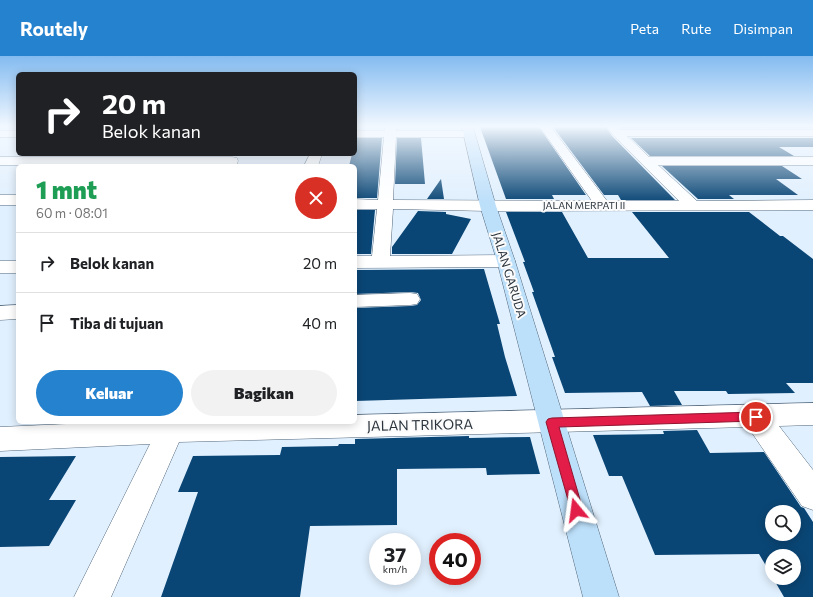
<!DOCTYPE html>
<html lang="id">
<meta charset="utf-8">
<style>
body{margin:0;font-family:Commissioner,sans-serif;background:#f2f2f2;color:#202124;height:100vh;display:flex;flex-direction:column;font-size:15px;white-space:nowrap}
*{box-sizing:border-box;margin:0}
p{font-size:13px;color:#757577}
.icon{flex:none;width:22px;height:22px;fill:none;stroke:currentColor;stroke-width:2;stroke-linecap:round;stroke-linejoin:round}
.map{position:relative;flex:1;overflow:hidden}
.panel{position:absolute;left:16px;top:108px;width:341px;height:260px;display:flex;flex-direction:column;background:#fff;border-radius:6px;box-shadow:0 2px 10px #0003}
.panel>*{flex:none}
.hud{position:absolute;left:16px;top:16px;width:341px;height:84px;border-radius:6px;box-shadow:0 2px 10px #0003;background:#202124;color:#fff;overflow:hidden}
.buttons{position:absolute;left:765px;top:449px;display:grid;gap:8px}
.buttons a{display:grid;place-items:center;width:36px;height:36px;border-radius:50%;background:#fff;box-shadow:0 2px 10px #0003;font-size:20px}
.speed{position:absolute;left:369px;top:477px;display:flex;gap:8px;font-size:20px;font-weight:700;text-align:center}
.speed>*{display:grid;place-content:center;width:52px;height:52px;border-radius:50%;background:#fff;box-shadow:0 2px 10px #0003;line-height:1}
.speed small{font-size:10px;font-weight:400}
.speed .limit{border:6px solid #d22;background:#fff;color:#111}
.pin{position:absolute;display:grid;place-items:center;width:34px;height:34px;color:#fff;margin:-17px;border:2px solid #fff;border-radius:50%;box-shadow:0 1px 4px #0007}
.me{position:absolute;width:44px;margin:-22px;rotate:344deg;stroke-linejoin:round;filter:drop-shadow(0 0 3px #0008)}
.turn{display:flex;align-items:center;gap:14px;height:84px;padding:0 20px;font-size:18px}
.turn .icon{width:52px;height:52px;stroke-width:2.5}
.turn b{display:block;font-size:28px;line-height:34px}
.round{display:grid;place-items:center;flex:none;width:42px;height:42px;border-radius:21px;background:#f2f2f2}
.overview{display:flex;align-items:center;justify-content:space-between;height:68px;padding:0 20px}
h1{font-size:24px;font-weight:800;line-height:30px;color:#1e9e55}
.primary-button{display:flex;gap:8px;margin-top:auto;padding:8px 20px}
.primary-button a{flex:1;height:46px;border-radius:24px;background:#2582cf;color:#fff;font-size:16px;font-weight:800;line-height:46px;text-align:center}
.primary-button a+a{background:#f2f2f2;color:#202124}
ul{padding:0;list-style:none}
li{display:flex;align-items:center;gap:12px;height:60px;padding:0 20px;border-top:1px solid #e0e0e0}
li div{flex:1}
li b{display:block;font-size:15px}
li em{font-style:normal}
header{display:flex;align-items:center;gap:24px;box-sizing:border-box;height:56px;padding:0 20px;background:#2582cf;color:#fff}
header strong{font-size:19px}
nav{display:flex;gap:22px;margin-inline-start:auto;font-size:14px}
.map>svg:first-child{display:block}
.building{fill:#0a4675;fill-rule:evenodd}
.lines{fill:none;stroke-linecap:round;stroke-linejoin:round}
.street-casing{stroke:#52677b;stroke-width:1}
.secondary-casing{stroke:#52677b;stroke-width:1}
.street{fill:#fff;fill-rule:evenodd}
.secondary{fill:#bcdffa;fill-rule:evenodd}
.route{fill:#e11d48;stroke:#92132f}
.labels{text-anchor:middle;stroke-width:4;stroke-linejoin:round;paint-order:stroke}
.far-street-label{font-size:10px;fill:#2c353e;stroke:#fbfbfb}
.street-label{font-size:12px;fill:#2c353e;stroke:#fbfbfb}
.near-street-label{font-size:14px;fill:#2c353e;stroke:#fbfbfb}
</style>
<header>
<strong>Routely</strong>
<nav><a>Peta</a><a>Rute</a><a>Disimpan</a></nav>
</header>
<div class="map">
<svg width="813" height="541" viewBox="0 0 813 541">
<rect width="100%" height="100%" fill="#e1f0fe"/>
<path class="building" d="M480 71H539L586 139H552L554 143H506Z
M553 71H606L612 80 675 144H621L618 139H604Z
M620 71H813V72H621Z
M355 82H382L377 142H355V110H349L352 98H355Z
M397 82H421L425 128H395Z
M631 82H813V91H779L794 100H650Z
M662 110H782L802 123H776L798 139H729L734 143H698Z
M441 123 444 143H427Z
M355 154H375L371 198H355Z
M418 155 446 156V158L471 163 452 198H392V191Z
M506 156H562L588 202H669L632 156H749L780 180H783L813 203V327H786L795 337 728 338 726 335H674L682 349 650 350 642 336 565 337 552 301H555L532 236H534L523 206H525Z
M484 213 500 268H497L505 301 517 340 355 345V252L410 250 417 249 421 244 418 237 410 236 355 238V214Z
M697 374 710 397 764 396 801 451 804 452 813 466V541H784L773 522H794V500H772V520L759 498 655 499 622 420H609L593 379 664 378 663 375ZM772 456H794V478H772Z
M469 380V382L530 381 540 418 487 419 486 412 397 413V469L310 470 300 541H161L198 436H178L193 400 280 399 282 391 338 390 339 388H355V383Z
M76 400 49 444H76L49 490 0 491V401Z"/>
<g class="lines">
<g class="street-casing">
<path id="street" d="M385 71H396V75H469L473 76 475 78 473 80 469 81H396L393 144 592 145 540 71H551L607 145H679L613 79 607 71H618L620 74H813V80H627L649 101H813V109H658L697 145 813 144V154L488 155 393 153 390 200 506 199 513 201 515 205 513 209 506 211 355 212V200H372L377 153H355V143L378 144 384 81H355V75H385Z
M0 75H18V81H0Z
M310 98H322L318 110H304Z
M0 101H232L237 102 238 105 237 108 232 109H0Z
M0 139H18V149H0Z
M0 205H18V217H0Z
M410 237 417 238 420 243 417 248 410 249 355 251V239Z
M18 249V263L0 264V250Z
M813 347V369L779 370 813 414V454L802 450 748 371 179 386 111 541H74L150 388 0 395V371L110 366H355V359Z"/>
</g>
<g class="secondary-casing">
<path id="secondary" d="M462 71H473L496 150 515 205 619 541H583L497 205 480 150Z"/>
</g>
<use href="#street" class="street"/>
<use href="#secondary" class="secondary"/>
</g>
<linearGradient id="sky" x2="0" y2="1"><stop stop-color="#83bbf0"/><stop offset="0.48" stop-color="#f2f8ff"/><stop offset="1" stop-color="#f2f8ff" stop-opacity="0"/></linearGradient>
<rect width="813" height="147" fill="url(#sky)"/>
<path class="route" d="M756 356 760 358 761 361 760 364 756 365 559 371 583 454 581 458 576 460 572 458 546 366 548 363 552 362Z"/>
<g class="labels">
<g class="far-street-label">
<text x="584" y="153">JALAN MERPATI II</text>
</g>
<g class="street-label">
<text transform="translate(509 219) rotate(73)" y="4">JALAN GARUDA</text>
</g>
<g class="near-street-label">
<text transform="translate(420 369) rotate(-1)" y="5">JALAN TRIKORA</text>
</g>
</g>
</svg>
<div class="buttons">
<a><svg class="icon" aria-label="search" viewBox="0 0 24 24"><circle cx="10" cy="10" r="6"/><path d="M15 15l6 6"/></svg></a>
<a><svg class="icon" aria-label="layers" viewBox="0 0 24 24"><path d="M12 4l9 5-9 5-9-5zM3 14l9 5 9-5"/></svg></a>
</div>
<div class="speed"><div>37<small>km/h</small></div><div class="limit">40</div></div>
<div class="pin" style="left:756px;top:361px;background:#d93025"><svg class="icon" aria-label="arrive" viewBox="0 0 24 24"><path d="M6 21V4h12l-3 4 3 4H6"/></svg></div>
<svg class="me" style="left:576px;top:454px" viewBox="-20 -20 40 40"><path d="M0-17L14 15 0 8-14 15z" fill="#e11d48" stroke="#fff" stroke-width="4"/></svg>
<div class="hud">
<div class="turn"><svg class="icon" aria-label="right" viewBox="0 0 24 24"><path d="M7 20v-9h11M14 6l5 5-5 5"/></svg><div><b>20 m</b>Belok kanan</div></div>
</div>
<section class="panel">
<div class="overview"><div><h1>1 mnt</h1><p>60 m · 08:01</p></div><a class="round" style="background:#d93025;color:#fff"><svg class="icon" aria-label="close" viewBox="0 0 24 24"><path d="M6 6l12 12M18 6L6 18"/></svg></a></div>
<ul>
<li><svg class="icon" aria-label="right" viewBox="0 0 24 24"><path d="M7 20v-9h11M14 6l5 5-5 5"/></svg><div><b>Belok kanan</b></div><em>20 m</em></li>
<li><svg class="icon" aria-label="arrive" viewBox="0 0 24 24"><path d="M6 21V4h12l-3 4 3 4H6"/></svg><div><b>Tiba di tujuan</b></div><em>40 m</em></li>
</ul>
<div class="primary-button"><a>Keluar</a><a>Bagikan</a></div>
</section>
</div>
